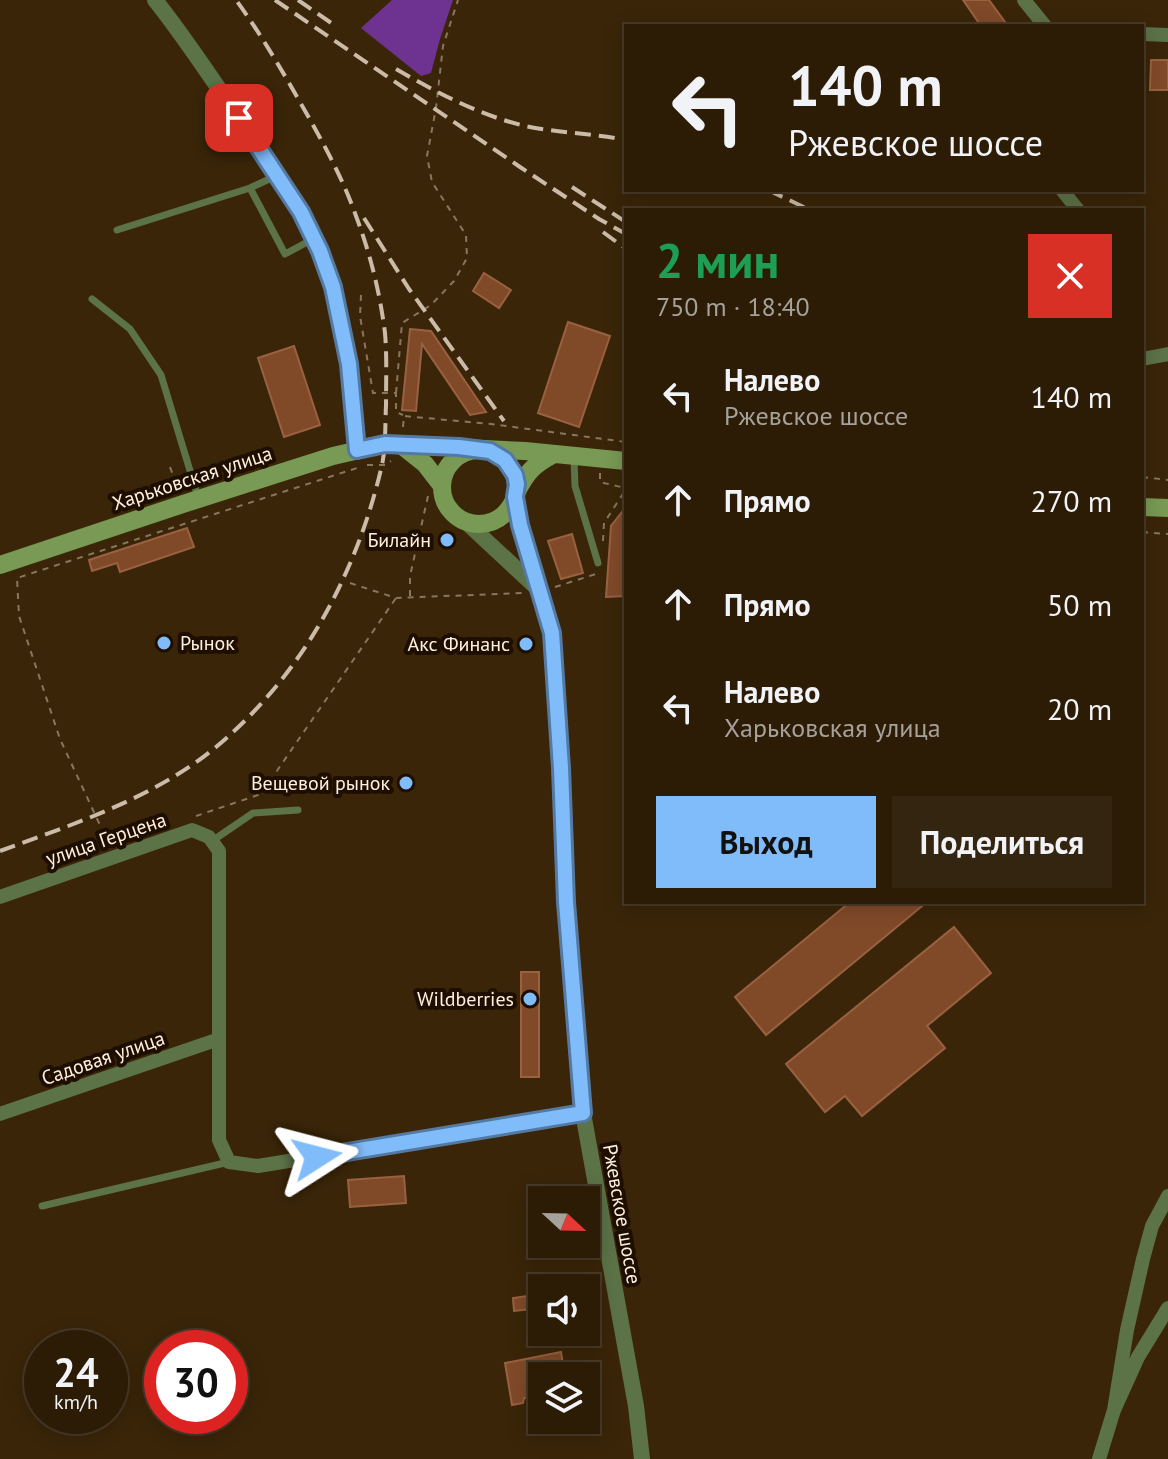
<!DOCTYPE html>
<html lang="ru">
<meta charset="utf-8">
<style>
body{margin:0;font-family:"PT Sans",sans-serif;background:#342510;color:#f1f3f6;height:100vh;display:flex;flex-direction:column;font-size:30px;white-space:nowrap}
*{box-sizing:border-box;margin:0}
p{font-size:26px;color:#a6a19b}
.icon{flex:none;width:44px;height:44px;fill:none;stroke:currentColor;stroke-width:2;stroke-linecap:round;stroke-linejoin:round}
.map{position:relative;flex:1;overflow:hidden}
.details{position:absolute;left:624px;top:208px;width:520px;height:696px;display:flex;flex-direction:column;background:#2c1c06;border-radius:0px;box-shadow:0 4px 20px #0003,0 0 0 2px #483a28}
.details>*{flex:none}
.top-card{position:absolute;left:624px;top:24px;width:520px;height:168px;border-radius:0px;box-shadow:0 4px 20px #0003,0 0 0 2px #483a28;background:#2c1c06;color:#f1f3f6;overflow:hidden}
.needle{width:52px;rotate:112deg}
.tools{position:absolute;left:528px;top:1186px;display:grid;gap:16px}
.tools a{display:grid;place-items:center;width:72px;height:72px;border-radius:0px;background:#2c1c06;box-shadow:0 4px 20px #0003,0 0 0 2px #483a28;font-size:40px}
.speed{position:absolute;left:24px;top:1330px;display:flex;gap:16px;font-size:40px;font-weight:700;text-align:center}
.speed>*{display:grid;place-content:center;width:104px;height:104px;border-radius:50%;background:#2c1c06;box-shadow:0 4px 20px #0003,0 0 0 2px #483a28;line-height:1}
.speed small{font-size:20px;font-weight:400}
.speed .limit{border:12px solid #d22;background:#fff;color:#111}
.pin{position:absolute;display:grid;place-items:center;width:68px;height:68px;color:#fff;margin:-34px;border-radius:16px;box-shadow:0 4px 12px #0006}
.me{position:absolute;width:88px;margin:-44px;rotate:81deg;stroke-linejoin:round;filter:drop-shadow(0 0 6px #0008)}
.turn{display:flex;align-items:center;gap:28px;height:168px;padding:0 32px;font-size:36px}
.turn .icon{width:104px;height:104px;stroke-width:2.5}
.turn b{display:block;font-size:56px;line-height:68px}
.round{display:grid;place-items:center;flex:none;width:84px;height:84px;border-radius:0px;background:#342510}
.summary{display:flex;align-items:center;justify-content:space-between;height:136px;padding:0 32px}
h1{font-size:48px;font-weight:700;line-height:60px;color:#1e9e55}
.primary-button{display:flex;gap:16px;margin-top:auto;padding:16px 32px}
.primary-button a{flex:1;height:92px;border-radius:0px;background:#81bcfa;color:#111;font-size:32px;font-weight:700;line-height:92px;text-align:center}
.primary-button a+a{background:#342510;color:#f1f3f6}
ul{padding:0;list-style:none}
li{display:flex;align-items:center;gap:24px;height:104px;padding:0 32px}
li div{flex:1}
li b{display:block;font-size:30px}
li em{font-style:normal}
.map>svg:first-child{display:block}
.forest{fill:#6e3391}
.building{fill:#804a29;stroke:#996140;stroke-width:2}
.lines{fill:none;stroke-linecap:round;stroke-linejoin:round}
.path{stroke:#88765e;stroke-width:2;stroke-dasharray:6 6;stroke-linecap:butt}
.service{stroke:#5c7247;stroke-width:7}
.minor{stroke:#5c7247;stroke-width:14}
.tertiary{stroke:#5c7247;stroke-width:16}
.secondary{stroke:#789a54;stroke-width:18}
.rail{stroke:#cbbba8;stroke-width:4;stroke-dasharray:16 8;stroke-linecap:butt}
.route-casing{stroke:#547aa2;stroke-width:20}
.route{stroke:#81bcfa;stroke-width:14}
.poi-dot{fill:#81bcfa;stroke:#1e0e00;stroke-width:3}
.labels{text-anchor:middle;stroke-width:8;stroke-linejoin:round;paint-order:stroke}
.street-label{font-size:20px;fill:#fef0e0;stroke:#1e0e00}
.poi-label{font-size:20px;fill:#fef0e0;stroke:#1e0e00;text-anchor:end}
</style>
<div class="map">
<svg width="1168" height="1459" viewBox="0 0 1168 1459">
<rect width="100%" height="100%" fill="#3a2508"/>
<path class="forest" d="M392 0H453L440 39 431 73 421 76 361 28Z"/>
<path class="building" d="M963 0H989L1008 26H981Z
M1151 60H1168V90H1150Z
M484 273 511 290 499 308 473 291Z
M568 322 610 336 579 427 538 413Z
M410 329 431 331 486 412 470 415 422 344 416 411 402 410Z
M294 346 320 425 284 437 258 358Z
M626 507V596L606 597 611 526Z
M187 528 194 547 120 572 117 563 92 571 89 560Z
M572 534 583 573 561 579 548 541Z
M850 902H927L766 1035 735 997Z
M954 927 991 973 927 1026 945 1048 862 1116 845 1096 825 1112 786 1064Z
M521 972H539V1077H521Z
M404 1176 406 1203 350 1207 348 1180Z
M542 1294V1308L514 1311 513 1298Z
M561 1352 565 1376H542V1395L524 1398 523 1403 512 1405 505 1363Z"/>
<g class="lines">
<path class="path" d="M361 295 360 316 373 393H396V412L403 415
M396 393 402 323 431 305 454 281 467 258 466 235 432 182 427 156 436 108 443 46 458 0
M403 427 404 416 491 424 626 442
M367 465H385L391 461
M170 467 178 489
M600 473V482L625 488
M1142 477 1168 480
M1142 532 1168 534
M603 541 604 523 626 489
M350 583 396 598 522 593
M555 587 599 573
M410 596V576L428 496
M196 816 261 794 396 598
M108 846 99 823 60 739 19 616 17 578 357 468"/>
<path class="service" d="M250 188 285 254 313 239
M117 230 250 188 278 175
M92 299 130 329 161 375 198 497
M574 458 575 486 598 563
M212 841 253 813 298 810
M42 1206 229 1162"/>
<path class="minor" d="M1024 0 1045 26
M1142 34 1168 35
M1062 190 1078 210
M1142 359 1168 354
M0 897 192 830 209 837 219 851V1140L229 1162 258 1166 583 1113
M0 1114 219 1039
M1114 1410 1127 1330 1143 1259 1152 1226 1168 1196
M1099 1459 1114 1410 1138 1357 1168 1308"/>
<path class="tertiary" d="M155 0C183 35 207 72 233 109 272 164 315 222 334 288 348 341 352 396 357 450
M515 497 520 525 552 633 561 768 566 902 583 1113 636 1406 642 1459
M466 522 537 588"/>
<path class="secondary" d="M401 445 425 464 442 486
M442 487a37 37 0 1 1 74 0a37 37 0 1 1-74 0Z
M516 493C527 472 533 465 554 454
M1142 507 1168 508
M0 565 183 504 333 456 385 444 525 451 626 461"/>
<path class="rail" d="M275 0 520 167 599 219 626 234
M298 0 337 27
M396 69C436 92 477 114 521 125 555 133 591 133 626 140
M572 187 626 222
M768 190 810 210
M364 218 409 289 504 421
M603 232 626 249
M0 851C74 824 154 798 216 747 270 702 314 643 343 579 360 543 373 504 382 465 386 446 385 425 386 405 386 381 387 357 385 333 380 293 370 253 356 216 342 176 321 139 300 102 280 67 260 33 236 0"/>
</g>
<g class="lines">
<g class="route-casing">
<path id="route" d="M239 118 301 212 320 251 333 287 349 364 357 450 385 444 459 447 490 451 505 460 515 475 517 484 515 497 520 525 552 633 561 768 566 902 583 1113 317 1157"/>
</g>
<use href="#route" class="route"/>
</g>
<g class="poi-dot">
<circle cx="447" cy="540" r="8"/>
<circle cx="164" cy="643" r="8"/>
<circle cx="526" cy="644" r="8"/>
<circle cx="406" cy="783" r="8"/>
<circle cx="530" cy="999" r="8"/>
</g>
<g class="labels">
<g class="street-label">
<text transform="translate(192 478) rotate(-18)" y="7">Харьковская улица</text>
<text transform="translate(106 839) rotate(-19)" y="7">улица Герцена</text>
<text transform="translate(103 1058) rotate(-19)" y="7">Садовая улица</text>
<text transform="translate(622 1214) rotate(80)" y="7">Ржевское шоссе</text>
</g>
<g class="poi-label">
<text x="431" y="547">Билайн</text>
<text x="180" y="650" text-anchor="start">Рынок</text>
<text x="510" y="651">Акс Финанс</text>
<text x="390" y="790">Вещевой рынок</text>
<text x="514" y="1006">Wildberries</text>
</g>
</g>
</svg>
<div class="tools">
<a><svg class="needle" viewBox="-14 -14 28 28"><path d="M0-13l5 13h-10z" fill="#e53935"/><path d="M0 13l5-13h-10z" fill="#a6a19b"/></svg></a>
<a><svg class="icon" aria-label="sound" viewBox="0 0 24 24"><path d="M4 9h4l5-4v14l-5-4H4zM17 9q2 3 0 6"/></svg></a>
<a><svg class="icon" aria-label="layers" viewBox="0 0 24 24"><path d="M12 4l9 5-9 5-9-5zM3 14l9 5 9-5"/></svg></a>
</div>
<div class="speed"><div>24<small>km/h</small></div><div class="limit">30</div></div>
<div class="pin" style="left:239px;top:118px;background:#d93025"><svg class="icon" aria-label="arrive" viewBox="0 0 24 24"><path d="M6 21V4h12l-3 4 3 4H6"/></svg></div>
<svg class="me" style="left:317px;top:1157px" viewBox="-20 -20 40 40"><path d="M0-17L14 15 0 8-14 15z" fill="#81bcfa" stroke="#fff" stroke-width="4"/></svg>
<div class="top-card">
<div class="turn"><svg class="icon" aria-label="left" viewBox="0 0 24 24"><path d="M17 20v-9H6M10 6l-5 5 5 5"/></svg><div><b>140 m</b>Ржевское шоссе</div></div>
</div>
<section class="details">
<div class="summary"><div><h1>2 мин</h1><p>750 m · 18:40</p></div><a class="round" style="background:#d93025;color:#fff"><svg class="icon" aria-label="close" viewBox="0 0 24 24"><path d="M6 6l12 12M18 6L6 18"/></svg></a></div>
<ul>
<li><svg class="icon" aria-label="left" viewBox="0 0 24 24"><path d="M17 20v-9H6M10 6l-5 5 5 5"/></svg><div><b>Налево</b><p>Ржевское шоссе</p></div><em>140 m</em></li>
<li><svg class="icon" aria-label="ahead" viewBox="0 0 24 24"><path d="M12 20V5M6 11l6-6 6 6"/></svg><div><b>Прямо</b></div><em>270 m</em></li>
<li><svg class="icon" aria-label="ahead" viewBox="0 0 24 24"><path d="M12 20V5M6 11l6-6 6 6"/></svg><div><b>Прямо</b></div><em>50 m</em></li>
<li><svg class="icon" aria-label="left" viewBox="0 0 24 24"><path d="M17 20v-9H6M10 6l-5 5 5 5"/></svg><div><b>Налево</b><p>Харьковская улица</p></div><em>20 m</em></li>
</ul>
<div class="primary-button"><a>Выход</a><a>Поделиться</a></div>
</section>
</div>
